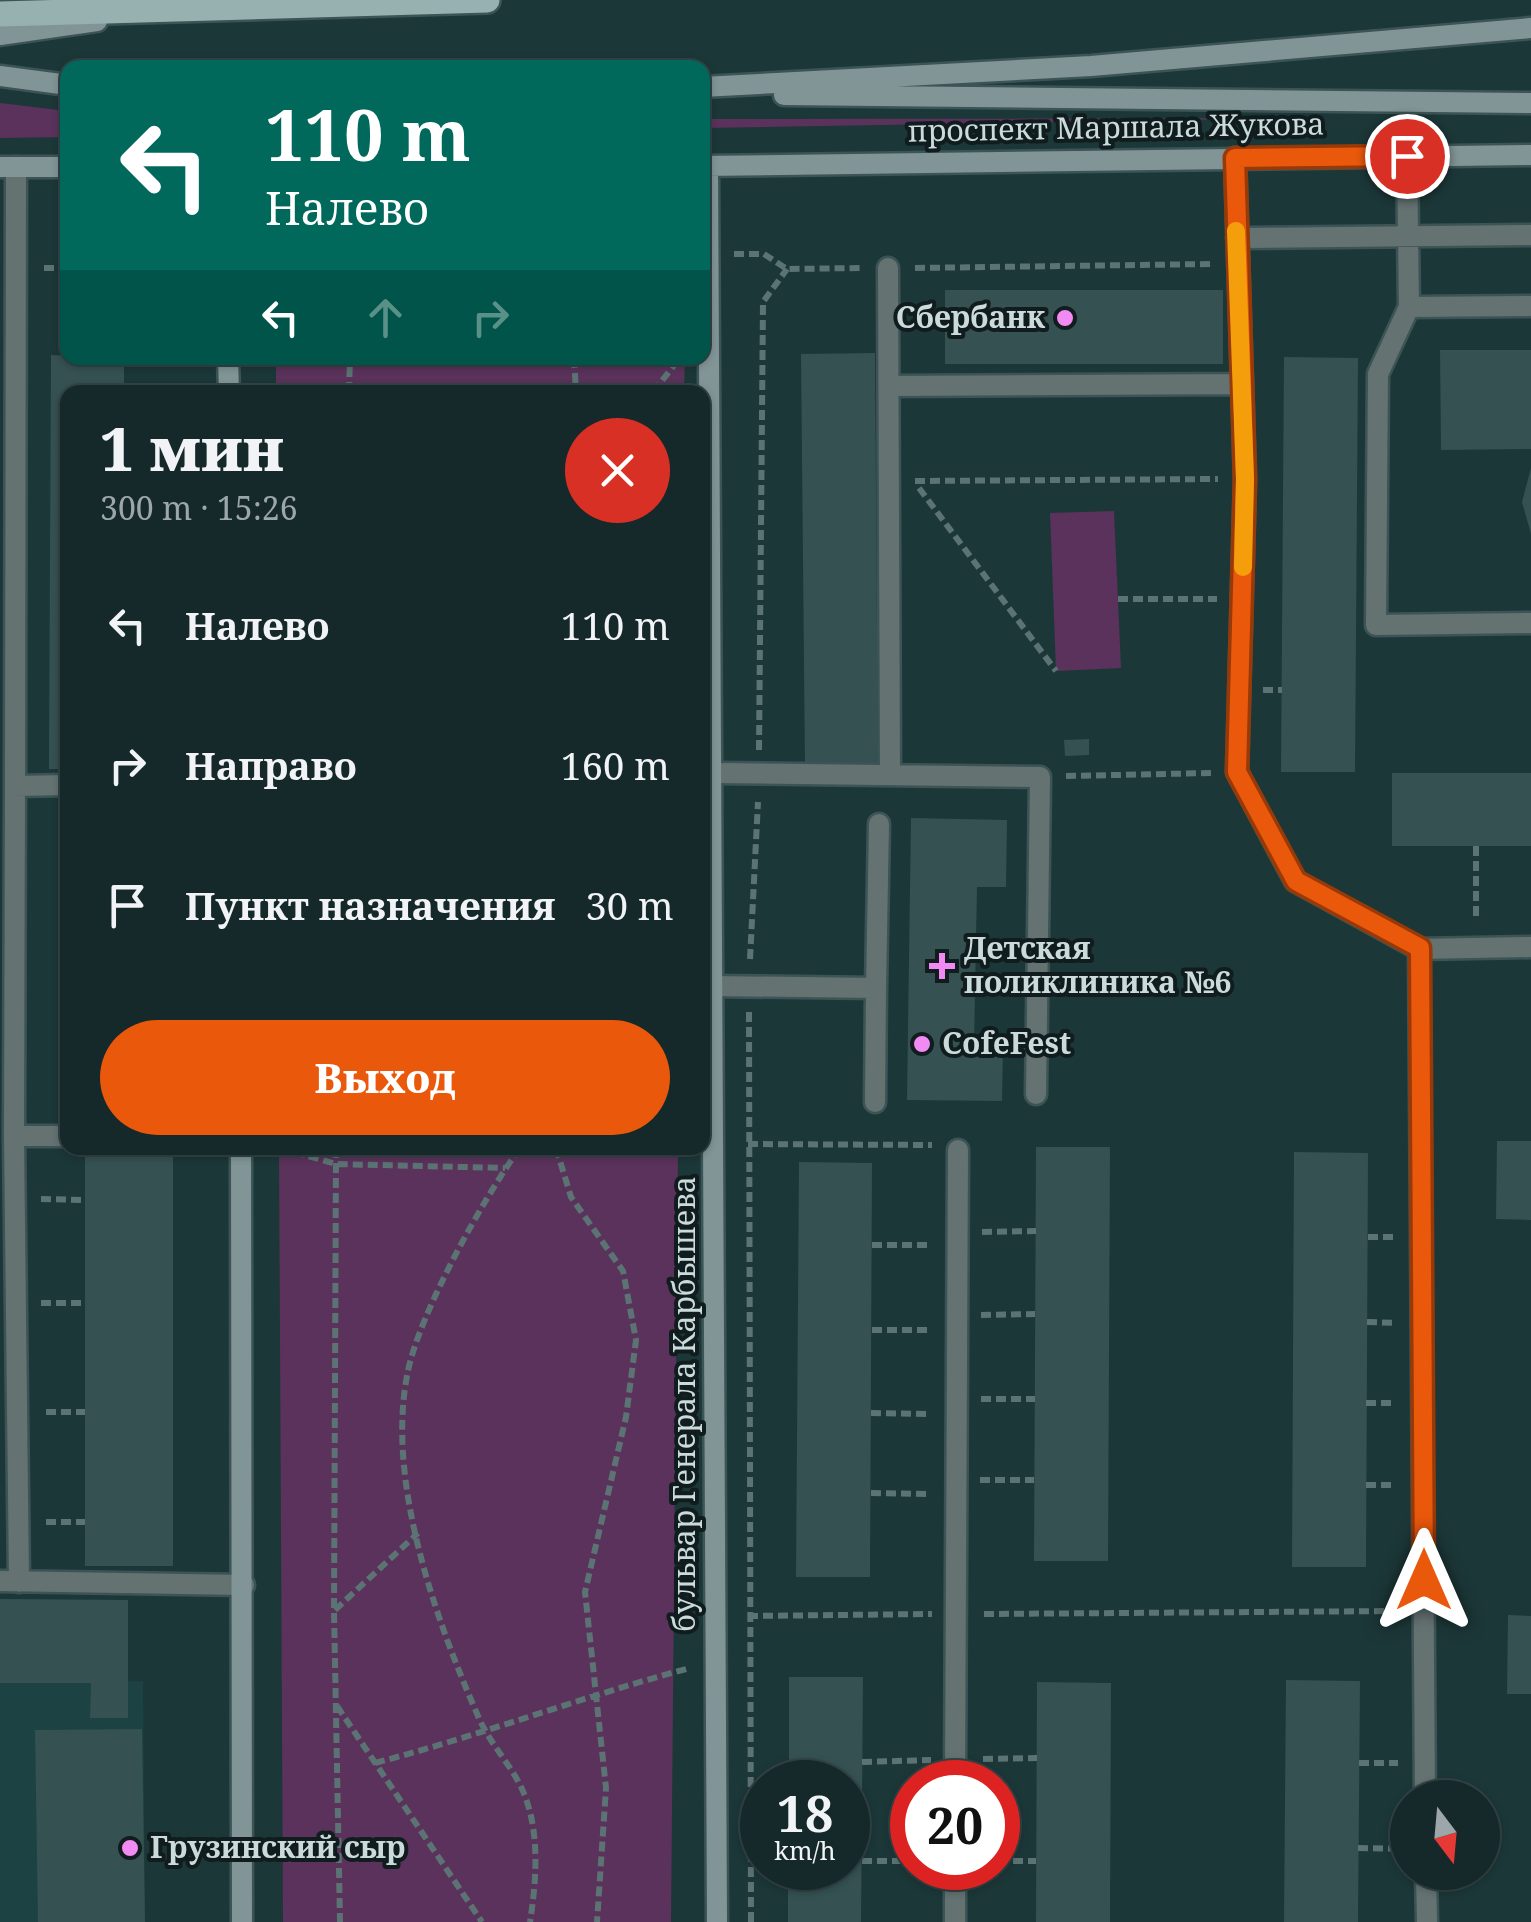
<!DOCTYPE html>
<html lang="ru">
<meta charset="utf-8">
<style>
body{margin:0;font-family:"Noto Serif",serif;background:#223536;color:#f1f3f6;height:100vh;display:flex;flex-direction:column;font-size:38px;white-space:nowrap}
*{box-sizing:border-box;margin:0}
p{font-size:32px;color:#9da6a8}
.icon{flex:none;width:55px;height:55px;fill:none;stroke:currentColor;stroke-width:2;stroke-linecap:round;stroke-linejoin:round}
.map{position:relative;flex:1;overflow:hidden}
.drawer{position:absolute;left:60px;top:385px;width:650px;height:770px;display:flex;flex-direction:column;background:#15292a;border-radius:20px;box-shadow:0 2px 8px #0004,0 0 0 2px #344547}
.drawer>*{flex:none}
.banner{position:absolute;left:60px;top:60px;width:650px;height:305px;border-radius:20px;box-shadow:0 2px 8px #0004,0 0 0 2px #344547;background:#00695c;color:#fff;overflow:hidden}
.needle{width:65px;rotate:164deg}
.fabs{position:absolute;left:1390px;top:1780px;display:grid;gap:20px}
.fabs a{display:grid;place-items:center;width:110px;height:110px;border-radius:50%;background:#15292a;box-shadow:0 2px 8px #0004,0 0 0 2px #344547;font-size:50px}
.speed{position:absolute;left:740px;top:1760px;display:flex;gap:20px;font-size:50px;font-weight:700;text-align:center}
.speed>*{display:grid;place-content:center;width:130px;height:130px;border-radius:50%;background:#15292a;box-shadow:0 2px 8px #0004,0 0 0 2px #344547;line-height:1}
.speed small{font-size:25px;font-weight:400}
.speed .limit{border:15px solid #d22;background:#fff;color:#111}
.pin{position:absolute;display:grid;place-items:center;width:85px;height:85px;color:#fff;margin:-42px;border:5px solid #fff;border-radius:50%;box-shadow:0 2px 10px #0007}
.me{position:absolute;width:110px;margin:-55px;rotate:0deg;stroke-linejoin:round;filter:drop-shadow(0 0 8px #0008)}
.turn{display:flex;align-items:center;gap:35px;height:210px;padding:0 40px;font-size:45px}
.turn .icon{width:130px;height:130px;stroke-width:2.5}
.turn b{display:block;font-size:70px;line-height:85px}
.lanes{display:flex;align-items:center;height:95px;padding:0 40px;background:#0003;justify-content:center;gap:50px;direction:ltr}
.lanes .off{opacity:.35}
.round{display:grid;place-items:center;flex:none;width:105px;height:105px;border-radius:52px;background:#223536}
.headline{display:flex;align-items:center;justify-content:space-between;height:170px;padding:0 40px}
h1{font-size:60px;font-weight:800;line-height:75px}
.primary-button{display:flex;gap:20px;margin-top:auto;padding:20px 40px}
.primary-button a{flex:1;height:115px;border-radius:60px;background:#ea580c;color:#fff;font-size:40px;font-weight:800;line-height:115px;text-align:center}
ul{padding:0;list-style:none}
li{display:flex;align-items:center;gap:30px;height:140px;padding:0 40px}
li div{flex:1}
li b{display:block;font-size:38px}
li em{font-style:normal}
.map>svg:first-child{display:block}
.built{fill:#1c4243}
.green{fill:#5a325b}
.building{fill:#355152}
.lines{fill:none;stroke-linecap:round;stroke-linejoin:round}
.lane-casing{stroke:#3c5455;stroke-width:25}
.secondary-casing{stroke:#3c5455;stroke-width:25}
.primary-casing{stroke:#3c5455;stroke-width:30}
.path{stroke:#5c7374;stroke-width:6;stroke-dasharray:10 5;stroke-linecap:butt}
.lane{stroke:#657272;stroke-width:20}
.secondary{stroke:#819596;stroke-width:20}
.primary{stroke:#97b1b1;stroke-width:25}
.route-casing{stroke:#983908;stroke-width:25}
.route{stroke:#ea580c;stroke-width:18}
.slow{stroke:#f59e0b;stroke-width:18}
.poi-dot{fill:#f28af3;stroke:#101c1d;stroke-width:4}
.labels{text-anchor:middle;stroke-width:8;stroke-linejoin:round;paint-order:stroke}
.street-label{font-size:30px;fill:#cbdadb;stroke:#101c1d}
.poi-label{font-size:30px;font-weight:bold;fill:#cbdadb;stroke:#101c1d;text-anchor:start}
</style>
<div class="map">
<svg width="1531" height="1922" viewBox="0 0 1531 1922">
<rect width="100%" height="100%" fill="#1c3738"/>
<path class="built" d="M143 1681 145 1922H0V1683Z"/>
<path class="green" d="M0 103 67 111V137L0 138Z
M1309 118 703 128H702L703 119Z
M276 358H685L684 392H276Z
M1114 511 1121 668 1056 671 1050 513Z
M279 1148H678L671 1922H283Z"/>
<path class="building" d="M945 290H1223V364H945Z
M1440 350H1531V449L1441 450Z
M875 353 878 768 805 769 801 354Z
M51 355 124 358V392H68V769H49Z
M1284 357 1358 358 1355 772H1281Z
M1531 468V534L1522 502Z
M1089 739V755L1065 756 1064 740Z
M1392 773H1531V846H1392Z
M911 818 1007 820 1006 887H977L974 1045H1003L1002 1101 907 1100Z
M1497 1141H1531V1220L1496 1219Z
M1036 1147H1110L1108 1561H1034Z
M1294 1152 1368 1153 1366 1567H1292Z
M85 1156H173V1566H85Z
M799 1162 872 1163 870 1577H796Z
M0 1599 128 1600V1718H90L91 1683H0Z
M1508 1615 1531 1616V1694H1507Z
M789 1677H863L861 1922H788V1868H848V1782H789Z
M1286 1680 1360 1681 1358 1922H1284Z
M1037 1682 1111 1683 1110 1922H1036Z
M142 1729 145 1922H38L35 1730Z"/>
<g class="lines">
<g class="lane-casing">
<path id="lane" d="M1407 156 1409 307 1378 374 1376 625 1531 623
M1235 158 1245 479 1237 772 1295 881 1419 949 1531 947
M1237 238 1531 235
M888 268 890 775
M1409 307 1531 306
M889 386 1242 384
M713 773 1040 777 1036 1094
M68 785 15 786 14 1136H68
M15 786 16 167
M1419 949 1425 1798
M713 986 876 988 875 1102
M876 988 879 824
M14 1136 19 1582
M0 1581 244 1585
M955 1782 958 1150
M1426 1872 1427 1922
M955 1922V1868"/>
</g>
<g class="secondary-casing">
<path id="secondary" d="M0 35 97 21
M0 76 68 85
M702 87 1091 66 1531 28
M784 95 1531 103
M702 166 1531 155
M708 166 717 1922
M0 167H68
M228 358 229 392
M241 1148 242 1922"/>
</g>
<g class="primary-casing">
<path id="primary" d="M0 14 487 0"/>
</g>
<path class="path" d="M734 254H764L787 269 862 268
M44 268H68
M915 268 1212 264
M574 358 576 392
M349 392 350 358
M653 392 680 358
M915 481 1218 479
M919 488 1056 671
M1118 599H1217
M1263 690H1282
M759 750 763 302 787 269
M1066 776 1213 773
M1476 846V920
M750 959 758 802
M749 1012 751 1922
M748 1144 932 1145
M280 1148 336 1164 505 1168
M336 1148 334 1611 340 1922
M520 1148C484 1197 420 1312 408 1371 385 1478 435 1618 478 1716 488 1740 505 1758 518 1781 541 1823 537 1877 530 1922
M556 1148 571 1197 623 1271 636 1340 626 1417 585 1592 606 1788 597 1922
M41 1199 85 1200
M982 1232 1036 1231
M1368 1237H1396
M872 1245H931
M41 1303H85
M981 1315 1035 1314
M1367 1322 1396 1323
M872 1330H930
M981 1399H1035
M1366 1403H1395
M46 1412H85
M871 1413 930 1414
M980 1480H1034
M1366 1485H1395
M871 1493 929 1494
M46 1522H85
M335 1610 418 1533
M984 1614 1397 1611
M748 1616 932 1614
M337 1706 482 1922
M983 1759 1037 1758
M862 1762 931 1760
M375 1763C482 1735 584 1696 690 1668
M1359 1763H1398
M1358 1848 1408 1849
M862 1861H912
M998 1861H1036"/>
<use href="#lane" class="lane"/>
<use href="#secondary" class="secondary"/>
<use href="#primary" class="primary"/>
</g>
<g class="lines">
<g class="route-casing">
<path id="route" d="M1407 156 1235 158 1245 479 1237 772 1296 881 1420 948 1424 1580"/>
</g>
<use href="#route" class="route"/>
<path class="slow" d="M1236 231 1245 479 1243 567"/>
</g>
<g class="poi-dot">
<circle cx="1065" cy="318" r="10"/>
<path d="M937 951h10v10h10v10h-10v10h-10v-10h-10v-10h10z"/>
<circle cx="922" cy="1044" r="10"/>
<circle cx="130" cy="1848" r="10"/>
</g>
<g class="labels">
<g class="street-label">
<text transform="translate(1116 128) rotate(-1)" y="10">проспект Маршала Жукова</text>
<text transform="translate(685 1404) rotate(-90)" y="10">бульвар Генерала Карбышева</text>
</g>
<g class="poi-label">
<text x="1045" y="328" text-anchor="end">Сбербанк</text>
<text x="964" y="959">Детская<tspan x="964" dy="34">поликлиника №6</tspan></text>
<text x="942" y="1054">CofeFest</text>
<text x="150" y="1858">Грузинский сыр</text>
</g>
</g>
</svg>
<div class="fabs">
<a><svg class="needle" viewBox="-14 -14 28 28"><path d="M0-13l5 13h-10z" fill="#e53935"/><path d="M0 13l5-13h-10z" fill="#9da6a8"/></svg></a>
</div>
<div class="speed"><div>18<small>km/h</small></div><div class="limit">20</div></div>
<div class="pin" style="left:1407px;top:156px;background:#d93025"><svg class="icon" aria-label="arrive" viewBox="0 0 24 24"><path d="M6 21V4h12l-3 4 3 4H6"/></svg></div>
<svg class="me" style="left:1424px;top:1580px" viewBox="-20 -20 40 40"><path d="M0-17L14 15 0 8-14 15z" fill="#ea580c" stroke="#fff" stroke-width="4"/></svg>
<div class="banner">
<div class="turn"><svg class="icon" aria-label="left" viewBox="0 0 24 24"><path d="M17 20v-9H6M10 6l-5 5 5 5"/></svg><div><b>110 m</b>Налево</div></div>
<div class="lanes"><svg class="icon" aria-label="left" viewBox="0 0 24 24"><path d="M17 20v-9H6M10 6l-5 5 5 5"/></svg><svg class="icon off" aria-label="ahead" viewBox="0 0 24 24"><path d="M12 20V5M6 11l6-6 6 6"/></svg><svg class="icon off" aria-label="right" viewBox="0 0 24 24"><path d="M7 20v-9h11M14 6l5 5-5 5"/></svg></div>
</div>
<section class="drawer">
<div class="headline"><div><h1>1 мин</h1><p>300 m · 15:26</p></div><a class="round" style="background:#d93025;color:#fff"><svg class="icon" aria-label="close" viewBox="0 0 24 24"><path d="M6 6l12 12M18 6L6 18"/></svg></a></div>
<ul>
<li><svg class="icon" aria-label="left" viewBox="0 0 24 24"><path d="M17 20v-9H6M10 6l-5 5 5 5"/></svg><div><b>Налево</b></div><em>110 m</em></li>
<li><svg class="icon" aria-label="right" viewBox="0 0 24 24"><path d="M7 20v-9h11M14 6l5 5-5 5"/></svg><div><b>Направо</b></div><em>160 m</em></li>
<li><svg class="icon" aria-label="arrive" viewBox="0 0 24 24"><path d="M6 21V4h12l-3 4 3 4H6"/></svg><div><b>Пункт назначения</b></div><em>30 m</em></li>
</ul>
<div class="primary-button"><a>Выход</a></div>
</section>
</div>
